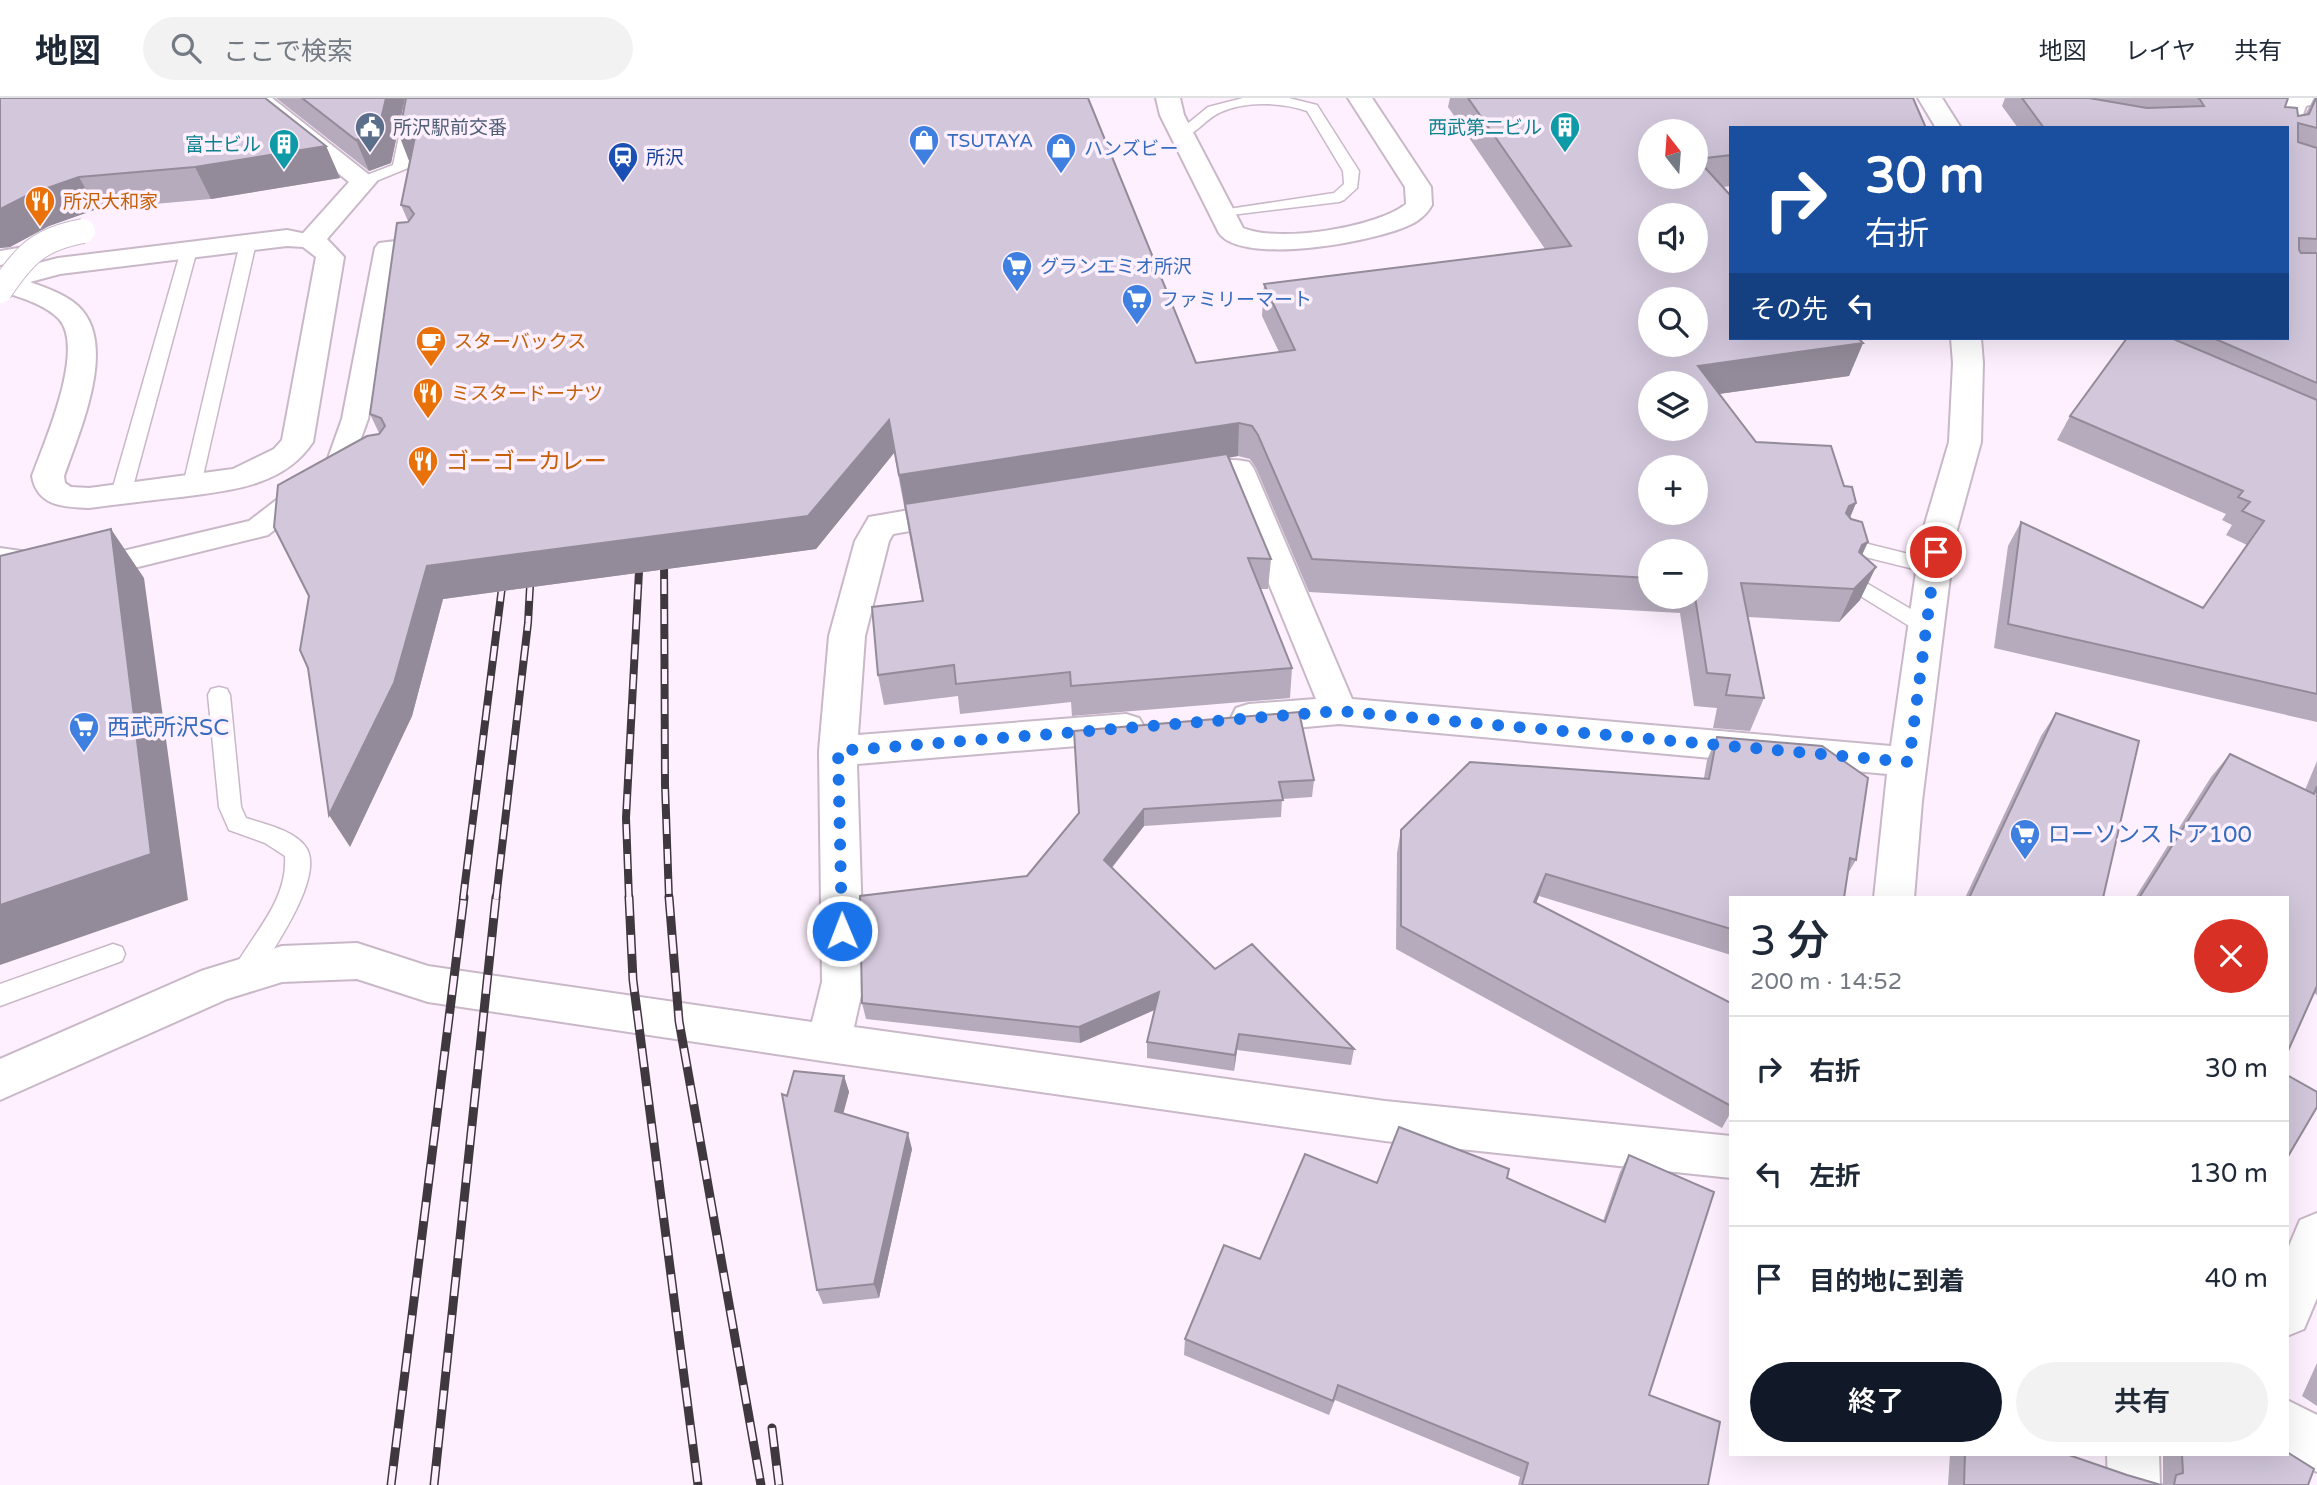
<!DOCTYPE html>
<html lang="ja">
<meta charset="utf-8">
<style>
body{margin:0;font-family:"Varela Round","Noto Sans JP",sans-serif;background:#f2f2f3;color:#1f2937;height:100vh;display:flex;flex-direction:column;font-size:26px;white-space:nowrap}
*{box-sizing:border-box;margin:0}
p{font-size:23px;color:#747a83}
.icon{flex:none;width:38px;height:38px;fill:none;stroke:currentColor;stroke-width:2;stroke-linecap:round;stroke-linejoin:round}
.map{position:relative;flex:1;overflow:hidden}
.panel{position:absolute;left:1729px;top:798px;width:560px;height:560px;display:flex;flex-direction:column;background:#fff;border-radius:0px;box-shadow:0 7px 28px #0002}
.panel>*{flex:none}
.top-card{position:absolute;left:1729px;top:28px;width:560px;height:214px;border-radius:0px;box-shadow:0 7px 28px #0002;background:#1a4fa0;color:#fff;overflow:hidden}
.needle{width:46px;rotate:343deg}
.tools{position:absolute;left:1638px;top:21px;display:grid;gap:14px}
.tools a{display:grid;place-items:center;width:70px;height:70px;border-radius:50%;background:#fff;box-shadow:0 7px 28px #0002;font-size:35px}
.pin{position:absolute;display:grid;place-items:center;width:60px;height:60px;color:#fff;margin:-30px;border:4px solid #fff;border-radius:50%;box-shadow:0 2px 7px #0007}
.me{position:absolute;width:77px;margin:-38px;rotate:359deg;stroke-linejoin:round;filter:drop-shadow(0 0 5px #0008)}
.turn{display:flex;align-items:center;gap:24px;height:147px;padding:0 21px;font-size:32px}
.turn .icon{width:91px;height:91px;stroke-width:2.5}
.turn b{display:block;font-size:49px;line-height:60px}
.then{display:flex;align-items:center;height:66px;padding:0 21px;background:#0003;gap:14px;font-size:26px}
.round{display:grid;place-items:center;flex:none;width:74px;height:74px;border-radius:37px;background:#f2f2f3}
.overview{display:flex;align-items:center;justify-content:space-between;height:119px;padding:0 21px}
h1{font-size:42px;font-weight:600;line-height:52px}
.cta{display:flex;gap:14px;margin-top:auto;padding:14px 21px}
.cta a{flex:1;height:80px;border-radius:42px;background:#111827;color:#fff;font-size:28px;font-weight:600;line-height:80px;text-align:center}
.cta a+a{background:#f2f2f3;color:#1f2937}
ul{padding:0;list-style:none}
li{display:flex;align-items:center;gap:21px;height:105px;padding:0 21px;border-top:2px solid #e0e1e3}
li div{flex:1}
li b{display:block;font-size:26px}
li em{font-style:normal}
header{display:flex;align-items:center;gap:42px;box-sizing:border-box;height:98px;padding:0 35px;background:#fff;border-bottom:2px solid #e0e1e3}
header strong{font-size:33px}
nav{display:flex;gap:38px;margin-inline-start:auto;font-size:24px}
.search{width:490px;height:63px;background:#f2f2f3;display:flex;align-items:center;gap:18px;box-sizing:border-box;padding:0 24px;border-radius:38px;color:#747a83;font-size:26px}
.map>svg:first-child{display:block}
.lines{fill:none;stroke-linecap:round;stroke-linejoin:round}
.service-casing{stroke:#c9b8c8;stroke-width:3}
.pedestrian-casing{stroke:#c9b8c8;stroke-width:4}
.minor-casing{stroke:#c9b8c8;stroke-width:4}
.tertiary-casing{stroke:#c9b8c8;stroke-width:4}
.service{fill:#fff;fill-rule:evenodd}
.pedestrian{fill:#fff;fill-rule:evenodd}
.minor{fill:#fff;fill-rule:evenodd}
.tertiary{fill:#fff;fill-rule:evenodd}
.rail-far1-casing{stroke:#3f383f;stroke-width:8}
.rail-casing{stroke:#3f383f;stroke-width:9}
.rail-far1{stroke:#fef0fe;stroke-width:5;stroke-dasharray:15;stroke-linecap:butt}
.rail{stroke:#fef0fe;stroke-width:6;stroke-dasharray:19;stroke-linecap:butt}
.pedestrian-bridge-casing{stroke:#c9b8c8;stroke-width:26;stroke-linecap:butt}
.pedestrian-bridge{stroke:#fff;stroke-width:24}
.wall{fill:#b5abbc;fill-rule:evenodd}
.shaded-wall{fill:#938b99}
.building{fill:#d2c7db;stroke:#938b99;stroke-width:2;fill-rule:evenodd}
.route{stroke:#1a73e8;stroke-width:12;stroke-dasharray:0 21.6}
.labels{text-anchor:middle;stroke-width:7;stroke-linejoin:round;paint-order:stroke}
.far-service-label{font-size:19px;fill:#4e5e75;stroke:#fef0fe;text-anchor:start}
.far-culture-label{font-size:19px;fill:#0d838f;stroke:#fef0fe;text-anchor:end}
.far-shop-label{font-size:19px;fill:#366cbe;stroke:#fef0fe;text-anchor:start}
.far-transit-label{font-size:19px;fill:#164399;stroke:#fef0fe;text-anchor:start}
.far-food-label{font-size:19px;fill:#c56008;stroke:#fef0fe;text-anchor:start}
.food-label{font-size:23px;fill:#c56008;stroke:#fef0fe;text-anchor:start}
.shop-label{font-size:23px;fill:#366cbe;stroke:#fef0fe;text-anchor:start}
</style>
<header>
<strong>地図</strong>
<div class="search"><svg class="icon" aria-label="search" viewBox="0 0 24 24"><circle cx="10" cy="10" r="6"/><path d="M15 15l6 6"/></svg>ここで検索</div>
<nav><a>地図</a><a>レイヤ</a><a>共有</a></nav>
</header>
<div class="map">
<svg width="2317" height="1387" viewBox="0 0 2317 1387">
<rect width="100%" height="100%" fill="#fef0fe"/>
<g class="lines">
<g class="service-casing">
<path id="service" d="M407 0H421L408 70 369 86H359L356 83 359 80 393 67Z
M1243 0H1289L1317 7 1359 73 1357 90 1344 102 1339 104 1215 119 1213 116 1215 113 1334 95 1344 86 1343 73 1307 13C1281 4 1244 3 1219 15 1205 21 1192 42 1177 39L1175 36 1208 9Z
M248 140 256 145 201 387 199 391H185L183 387 240 145Z
M189 147 197 152 131 396 128 400H114L111 396 181 152Z
M1844 440 1941 464 1944 469 1941 474 1934 476 1837 452 1834 447 1837 442Z
M1856 479 1933 524 1936 529 1933 534 1926 536 1919 534 1849 491 1846 486 1849 481Z
M219 589 227 591 230 597 241 709 246 720C264 726 293 732 305 748 328 777 268 859 252 885L243 889 234 885 230 878C250 838 288 805 285 758L265 745 229 732 219 709 208 597 211 591Z
M113 846 122 849 125 856 122 863 0 908V886Z"/>
</g>
<g class="pedestrian-casing">
<path id="pedestrian" d="M412 141 420 143 424 148 420 153 398 156 368 321 349 373 268 437 85 482 0 470V450L85 462 249 423 327 363 342 321 375 150 379 145Z
M24 149 32 151 36 156 32 161 0 167V153Z"/>
</g>
<g class="minor-casing">
<path id="minor" d="M245 0H272L377 83 321 148 311 150 301 148 297 142 349 84Z
M1918 0H1942L1961 30H1936Z
M2284 0H2317V5L2306 8 2296 36 2287 38V30H2275Z
M1951 240H1981L1983 265 1981 344 1955 439 1922 703 1914 800H1874L1887 676 1339 626 1249 634 1236 630 1231 620 1236 610 1249 606 1316 601 1227 383 1183 389 1172 386 1167 379 1172 372C1195 366 1226 358 1249 364L1254 371 1352 601 1891 648 1921 439 1949 344 1953 265Z
M961 403 973 406 977 414 973 422 893 436 889 443 865 538 858 637 1126 616 1139 620 1145 630 1139 640 1126 644 857 666 864 884 854 929 1385 1003 1731 1038V1080L1385 1043 829 964 428 904 357 881 282 884 227 901 0 1002V961L201 873 282 848 357 845 428 868 812 924 822 884 819 653 829 538 855 443 869 419Z
M2317 1115V1200L2304 1231 2287 1238V1153L2300 1122Z
M2287 1302 2317 1317V1374L2284 1356H2287Z
M2107 1356H2159L2160 1387H2108Z"/>
</g>
<g class="tertiary-casing">
<path id="tertiary" d="M1156 0H1180L1184 17 1243 130C1278 145 1376 130 1406 106L1405 89 1348 0H1372L1431 89 1432 107C1428 114 1423 119 1417 123 1386 143 1242 169 1219 135L1160 17Z
M287 132 326 140 344 159 313 344C283 389 230 392 181 399 151 402 120 406 89 410 63 409 37 408 32 378 44 345 86 251 59 221 45 206 19 199 0 193V175L58 160ZM287 148 303 149 316 159 282 342 274 351 233 371 89 390 71 389 65 385 64 378C79 334 119 246 78 208 65 196 46 190 30 184L60 176Z"/>
</g>
<use href="#service" class="service"/>
<use href="#pedestrian" class="pedestrian"/>
<use href="#minor" class="minor"/>
<use href="#tertiary" class="tertiary"/>
<g class="rail-far1-casing">
<path id="rail-far1" d="M664 451 665 687 669 801
M463 801 504 473
M496 801 528 525 531 470
M629 801 626 720 640 454"/>
</g>
<g class="rail-casing">
<path id="rail" d="M629 799 633 882 698 1387
M669 799 679 923 761 1387
M772 1330 779 1387
M391 1387 464 799
M434 1387 496 799"/>
</g>
<use href="#rail-far1" class="rail-far1"/>
<use href="#rail" class="rail"/>
<g class="pedestrian-bridge-casing">
<path id="pedestrian-bridge" d="M0 193C24 157 39 141 83 133"/>
</g>
<use href="#pedestrian-bridge" class="pedestrian-bridge"/>
</g>
<path class="wall" d="M0 0 326 48 340 80 211 101 97 111 49 128 10 149 0 150Z
M276 0H405L391 65 369 73Z
M1450 0H1913L1731 30V88L1723 89 1863 245 1849 278 1719 296 1756 344 1844 388 1856 405 1850 420 1862 457 1860 502 1839 524 1748 519 1764 600 1750 633 1713 630 1717 610 1694 608 1680 515 1309 494 1256 370 1250 361 1238 358 1228 360 1271 461 1268 491H1261L1292 570 1290 600 1072 618 1071 604 960 616 958 598 884 607 878 577 922 503 894 355 816 451 443 501 412 618 350 749 379 335 370 316 408 123 401 107 410 65 1196 265 1279 254 1262 218 1264 186 1545 151 1448 9ZM1650 453H1696V499H1650Z
M2005 0H2288L2285 9 2298 18 2305 17 2314 0H2317V624L1994 550 2008 448 2021 424 2203 510 2247 447 2226 437 2232 427 2222 422 2226 416 2057 342 2070 318 2127 240H2287V30H2018L2002 8Z
M2056 615 2103 800H1965L2041 638Z
M1074 633 1314 682 1312 699 1282 701 1281 719 1144 728 1112 770 1215 871 1354 951 1351 967 1237 952 1234 973 1147 960V944L1154 912 1080 945 866 921 862 905 1027 778 1079 716Z
M1717 639 1856 762 1847 777 1731 800V857L1539 798 1536 805 1731 905V1014L1722 1030 1396 851 1397 755 1401 732 1704 680 1707 662Z
M2230 656 2305 692 2317 663V897L2314 895 2287 800H2135L2211 679Z
M844 978 849 994 843 1015 912 1051 879 1200 823 1206 817 1192 787 998Z
M1629 1057 1649 1297 1708 1387H1518L1520 1379 1335 1302 1329 1317 1184 1257 1185 1241 1260 1161 1507 1080 1603 1123 1620 1074Z
M2317 1265V1308L2302 1298Z
M1950 1356H2066L2127 1377 2160 1387 2163 1385V1356H2287L2308 1387H1948Z"/>
<path class="shaded-wall" d="M386 0H405L391 65 369 73 356 42Z
M416 34 411 68 399 37Z
M326 48 340 80 211 101 195 69Z
M79 79 97 111 49 128 10 149 0 150V111L30 96Z
M1863 245 1849 278 1696 299 1698 268Z
M889 322 894 355 816 451 443 501 412 618 350 749 329 717 427 468Z
M1239 325 1238 358 905 410 899 377Z
M1856 405 1842 438 1835 441 1849 408Z
M111 431 144 480 188 802 0 867V807Z
M1868 444 1853 477 1847 480 1862 447Z
M1876 469 1860 502 1839 524 1854 491Z
M1144 711V728L1104 779V762Z
M1546 776 1539 798 1527 826 1534 804Z
M1159 894V910L1080 945 1079 929Z
M1239 936 1237 952 1234 973 1235 957Z
M844 978 849 994 840 1028 835 1013Z
M908 1035 912 1051 879 1200 874 1186Z"/>
<path class="building" d="M0 0H265L326 48 195 69 79 79 30 96 0 111Z
M302 0H386L378 34 356 42Z
M406 0H1088L1196 265 1295 252 1264 186 1571 148 1468 0H1913L1926 30H1731V57L1697 61 1731 98V240H1858L1863 245 1698 268 1756 344 1831 348 1844 388 1852 389 1856 405 1849 408 1846 415 1851 421 1862 424 1868 444 1862 447 1859 454 1876 469 1854 491 1741 485 1764 600 1726 597 1730 577 1707 575 1695 499H1696V453H1650V480L1312 461 1258 337 1252 328 1239 325 899 377 889 322 808 418 427 468 394 585 329 717 308 570 300 552 309 498 274 429 278 387 367 338 379 336 385 328 381 320 370 316 396 132 397 125 408 124 414 116 409 109 401 107 416 34 399 37ZM1650 33H1696V79H1650ZM1650 117H1696V163H1650ZM1650 201H1696V247H1650ZM1650 285H1696V331H1650ZM1650 369H1696V415H1650Z
M2022 0H2089L2147 10 2204 8 2199 0H2197H2288L2285 9 2297 10 2298 18 2309 16 2316 0H2317V30L2298 25V44L2317 50V141L2299 140V152L2301 155H2317V285L2213 240H2287V30H2044Z
M2127 240H2171L2317 302V596L2008 526 2021 424 2203 510 2264 423 2242 413 2250 404 2238 399 2243 393 2070 318Z
M1227 356 1271 461 1248 460 1292 570 1071 588 1070 574 956 586 954 567 878 577 872 509 923 503 905 406Z
M111 431 151 756 0 807V458Z
M1299 614 1314 682 1279 684 1283 702 1144 711 1104 762 1215 871 1252 846 1354 951 1239 936 1235 957 1147 944 1159 894 1079 929 862 905 860 798 1027 778 1079 715 1074 633Z
M2056 615 2139 643 2103 800H1969Z
M1717 639 1822 648 1868 680 1856 762 1850 760 1844 800H1731V831L1546 776 1534 804 1731 905V1008L1401 828V732L1470 664 1709 681Z
M2230 656 2314 696 2317 688V888L2287 955V800H2139Z
M794 973 844 978 835 1013 908 1035 874 1186 817 1192 782 996 787 998Z
M2287 977 2317 994V1009L2287 1060Z
M1399 1029 1509 1071 1507 1080 1605 1124 1629 1057 1714 1094 1649 1297 1720 1324 1708 1387H1522L1528 1365 1338 1287 1333 1303 1185 1241 1224 1147 1260 1161 1305 1056 1377 1085Z
M2287 1354 2314 1371 2308 1387H2174L2176 1377 2183 1375 2182 1356H2287Z
M1965 1356H2066L2127 1377 2161 1387H1964Z"/>
<g class="lines">
<path class="route" d="M842 833 838 653 1339 613 1909 664 1936 454"/>
</g>
<defs>
<g id="civic-pin" transform="scale(1.575)"><path d="M0 17L-7.5 6A9.5 9.5 0 1 1 7.5 6Z" fill="#5c6f8a" stroke="#fef0fe"/><path d="M-.6-6.5H3V-4.5H.6V-3L4-1V1h2V6H-6V1h2V-1L-.6-3ZM-1.2 2.5V6h2.4V2.5Z" fill="#fff"/></g>
<g id="building-pin" transform="scale(1.575)"><path d="M0 17L-7.5 6A9.5 9.5 0 1 1 7.5 6Z" fill="#0f9aa8" stroke="#fef0fe"/><path d="M-4-6H4V6H1V3H-1V6H-4ZM-2.5-4.3h1.7v1.8h-1.7ZM.8-4.3h1.7v1.8H.8ZM-2.5-1h1.7V.8h-1.7ZM.8-1h1.7V.8H.8Z" fill="#fff"/></g>
<g id="shop-pin" transform="scale(1.575)"><path d="M0 17L-7.5 6A9.5 9.5 0 1 1 7.5 6Z" fill="#3f7fe0" stroke="#fef0fe"/><path d="M-5-2.5h2.3a2.7 3.5 0 0 1 5.4 0H5L5.5 6h-11ZM-1.5-2.5h3a1.5 2.3 0 0 0-3 0Z" fill="#fff"/></g>
<g id="station-pin" transform="scale(1.575)"><path d="M0 17L-7.5 6A9.5 9.5 0 1 1 7.5 6Z" fill="#1a4fb4" stroke="#fef0fe"/><path d="M-3-6H3Q5-6 5-4V2Q5 4 3 4L4.5 6H3L1.5 4h-3L-3 6H-4.5L-3 4Q-5 4-5 2V-4Q-5-6-3-6ZM-3.5-4v3h7v-3ZM-3.5 1v1.5H-2V1ZM2 1v1.5H3.5V1Z" fill="#fff"/></g>
<g id="restaurant-pin" transform="scale(1.575)"><path d="M0 17L-7.5 6A9.5 9.5 0 1 1 7.5 6Z" fill="#e8710a" stroke="#fef0fe"/><path d="M-5-6h1v4h1v-4h1v4h1v-4h1v5L-1.5 .5V6h-2V.5L-5-1ZM5-6V6H3V1.5H1.5Q1.5-4 5-6Z" fill="#fff"/></g>
<g id="supermarket-pin" transform="scale(1.575)"><path d="M0 17L-7.5 6A9.5 9.5 0 1 1 7.5 6Z" fill="#3f7fe0" stroke="#fef0fe"/><path d="M-6-5.5h2.5l.6 2H6L4.5 2H-2.5L-4.4-4H-6ZM-1.5 3.2a1.3 1.3 0 1 0 .1 0ZM3 3.2a1.3 1.3 0 1 0 .1 0Z" fill="#fff"/></g>
<g id="cafe-pin" transform="scale(1.575)"><path d="M0 17L-7.5 6A9.5 9.5 0 1 1 7.5 6Z" fill="#e8710a" stroke="#fef0fe"/><path d="M-5.5-4.5H6V0H3Q3 3.5 0 3.5H-2.5Q-5.5 3.5-5.5 0ZM3-3.2v2h1.7v-2ZM-6 4.5H4V6H-6Z" fill="#fff"/></g>
</defs>
<g fill-rule="evenodd">
<use href="#civic-pin" x="370" y="29"/>
<use href="#building-pin" x="1565" y="29"/>
<use href="#shop-pin" x="924" y="42"/>
<use href="#building-pin" x="284" y="46"/>
<use href="#shop-pin" x="1061" y="50"/>
<use href="#station-pin" x="623" y="59"/>
<use href="#restaurant-pin" x="40" y="103"/>
<use href="#supermarket-pin" x="1017" y="168"/>
<use href="#supermarket-pin" x="1137" y="201"/>
<use href="#cafe-pin" x="431" y="243"/>
<use href="#restaurant-pin" x="428" y="295"/>
<use href="#restaurant-pin" x="423" y="363"/>
<use href="#supermarket-pin" x="84" y="629"/>
<use href="#supermarket-pin" x="2025" y="736"/>
</g>
<g class="labels">
<g class="far-service-label">
<text x="393" y="36">所沢駅前交番</text>
</g>
<g class="far-culture-label">
<text x="1542" y="36">西武第二ビル</text>
<text x="261" y="53">富士ビル</text>
</g>
<g class="far-shop-label">
<text x="947" y="49">TSUTAYA</text>
<text x="1084" y="57">ハンズビー</text>
<text x="1040" y="175">グランエミオ所沢</text>
<text x="1160" y="208">ファミリーマート</text>
</g>
<g class="far-transit-label">
<text x="646" y="66">所沢</text>
</g>
<g class="far-food-label">
<text x="63" y="110">所沢大和家</text>
<text x="454" y="250">スターバックス</text>
<text x="451" y="302">ミスタードーナツ</text>
</g>
<g class="food-label">
<text x="446" y="371">ゴーゴーカレー</text>
</g>
<g class="shop-label">
<text x="107" y="637">西武所沢SC</text>
<text x="2048" y="744">ローソンストア100</text>
</g>
</g>
</svg>
<div class="tools">
<a><svg class="needle" viewBox="-14 -14 28 28"><path d="M0-13l5 13h-10z" fill="#e53935"/><path d="M0 13l5-13h-10z" fill="#747a83"/></svg></a>
<a><svg class="icon" aria-label="sound" viewBox="0 0 24 24"><path d="M4 9h4l5-4v14l-5-4H4zM17 9q2 3 0 6"/></svg></a>
<a><svg class="icon" aria-label="search" viewBox="0 0 24 24"><circle cx="10" cy="10" r="6"/><path d="M15 15l6 6"/></svg></a>
<a><svg class="icon" aria-label="layers" viewBox="0 0 24 24"><path d="M12 4l9 5-9 5-9-5zM3 14l9 5 9-5"/></svg></a>
<a>+</a>
<a>−</a>
</div>
<div class="pin" style="left:1936px;top:454px;background:#d93025"><svg class="icon" aria-label="arrive" viewBox="0 0 24 24"><path d="M6 21V4h12l-3 4 3 4H6"/></svg></div>
<svg class="me" style="left:842px;top:833px" viewBox="-20 -20 40 40"><circle r="17" fill="#1a73e8" stroke="#fff" stroke-width="3"/><path d="M0-11L8 9 0 5-8 9z" fill="#fff"/></svg>
<div class="top-card">
<div class="turn"><svg class="icon" aria-label="right" viewBox="0 0 24 24"><path d="M7 20v-9h11M14 6l5 5-5 5"/></svg><div><b>30 m</b>右折</div></div>
<div class="then">その先<svg class="icon" aria-label="left" viewBox="0 0 24 24"><path d="M17 20v-9H6M10 6l-5 5 5 5"/></svg></div>
</div>
<section class="panel">
<div class="overview"><div><h1>3 分</h1><p>200 m · 14:52</p></div><a class="round" style="background:#d93025;color:#fff"><svg class="icon" aria-label="close" viewBox="0 0 24 24"><path d="M6 6l12 12M18 6L6 18"/></svg></a></div>
<ul>
<li><svg class="icon" aria-label="right" viewBox="0 0 24 24"><path d="M7 20v-9h11M14 6l5 5-5 5"/></svg><div><b>右折</b></div><em>30 m</em></li>
<li><svg class="icon" aria-label="left" viewBox="0 0 24 24"><path d="M17 20v-9H6M10 6l-5 5 5 5"/></svg><div><b>左折</b></div><em>130 m</em></li>
<li><svg class="icon" aria-label="arrive" viewBox="0 0 24 24"><path d="M6 21V4h12l-3 4 3 4H6"/></svg><div><b>目的地に到着</b></div><em>40 m</em></li>
</ul>
<div class="cta"><a>終了</a><a>共有</a></div>
</section>
</div>
